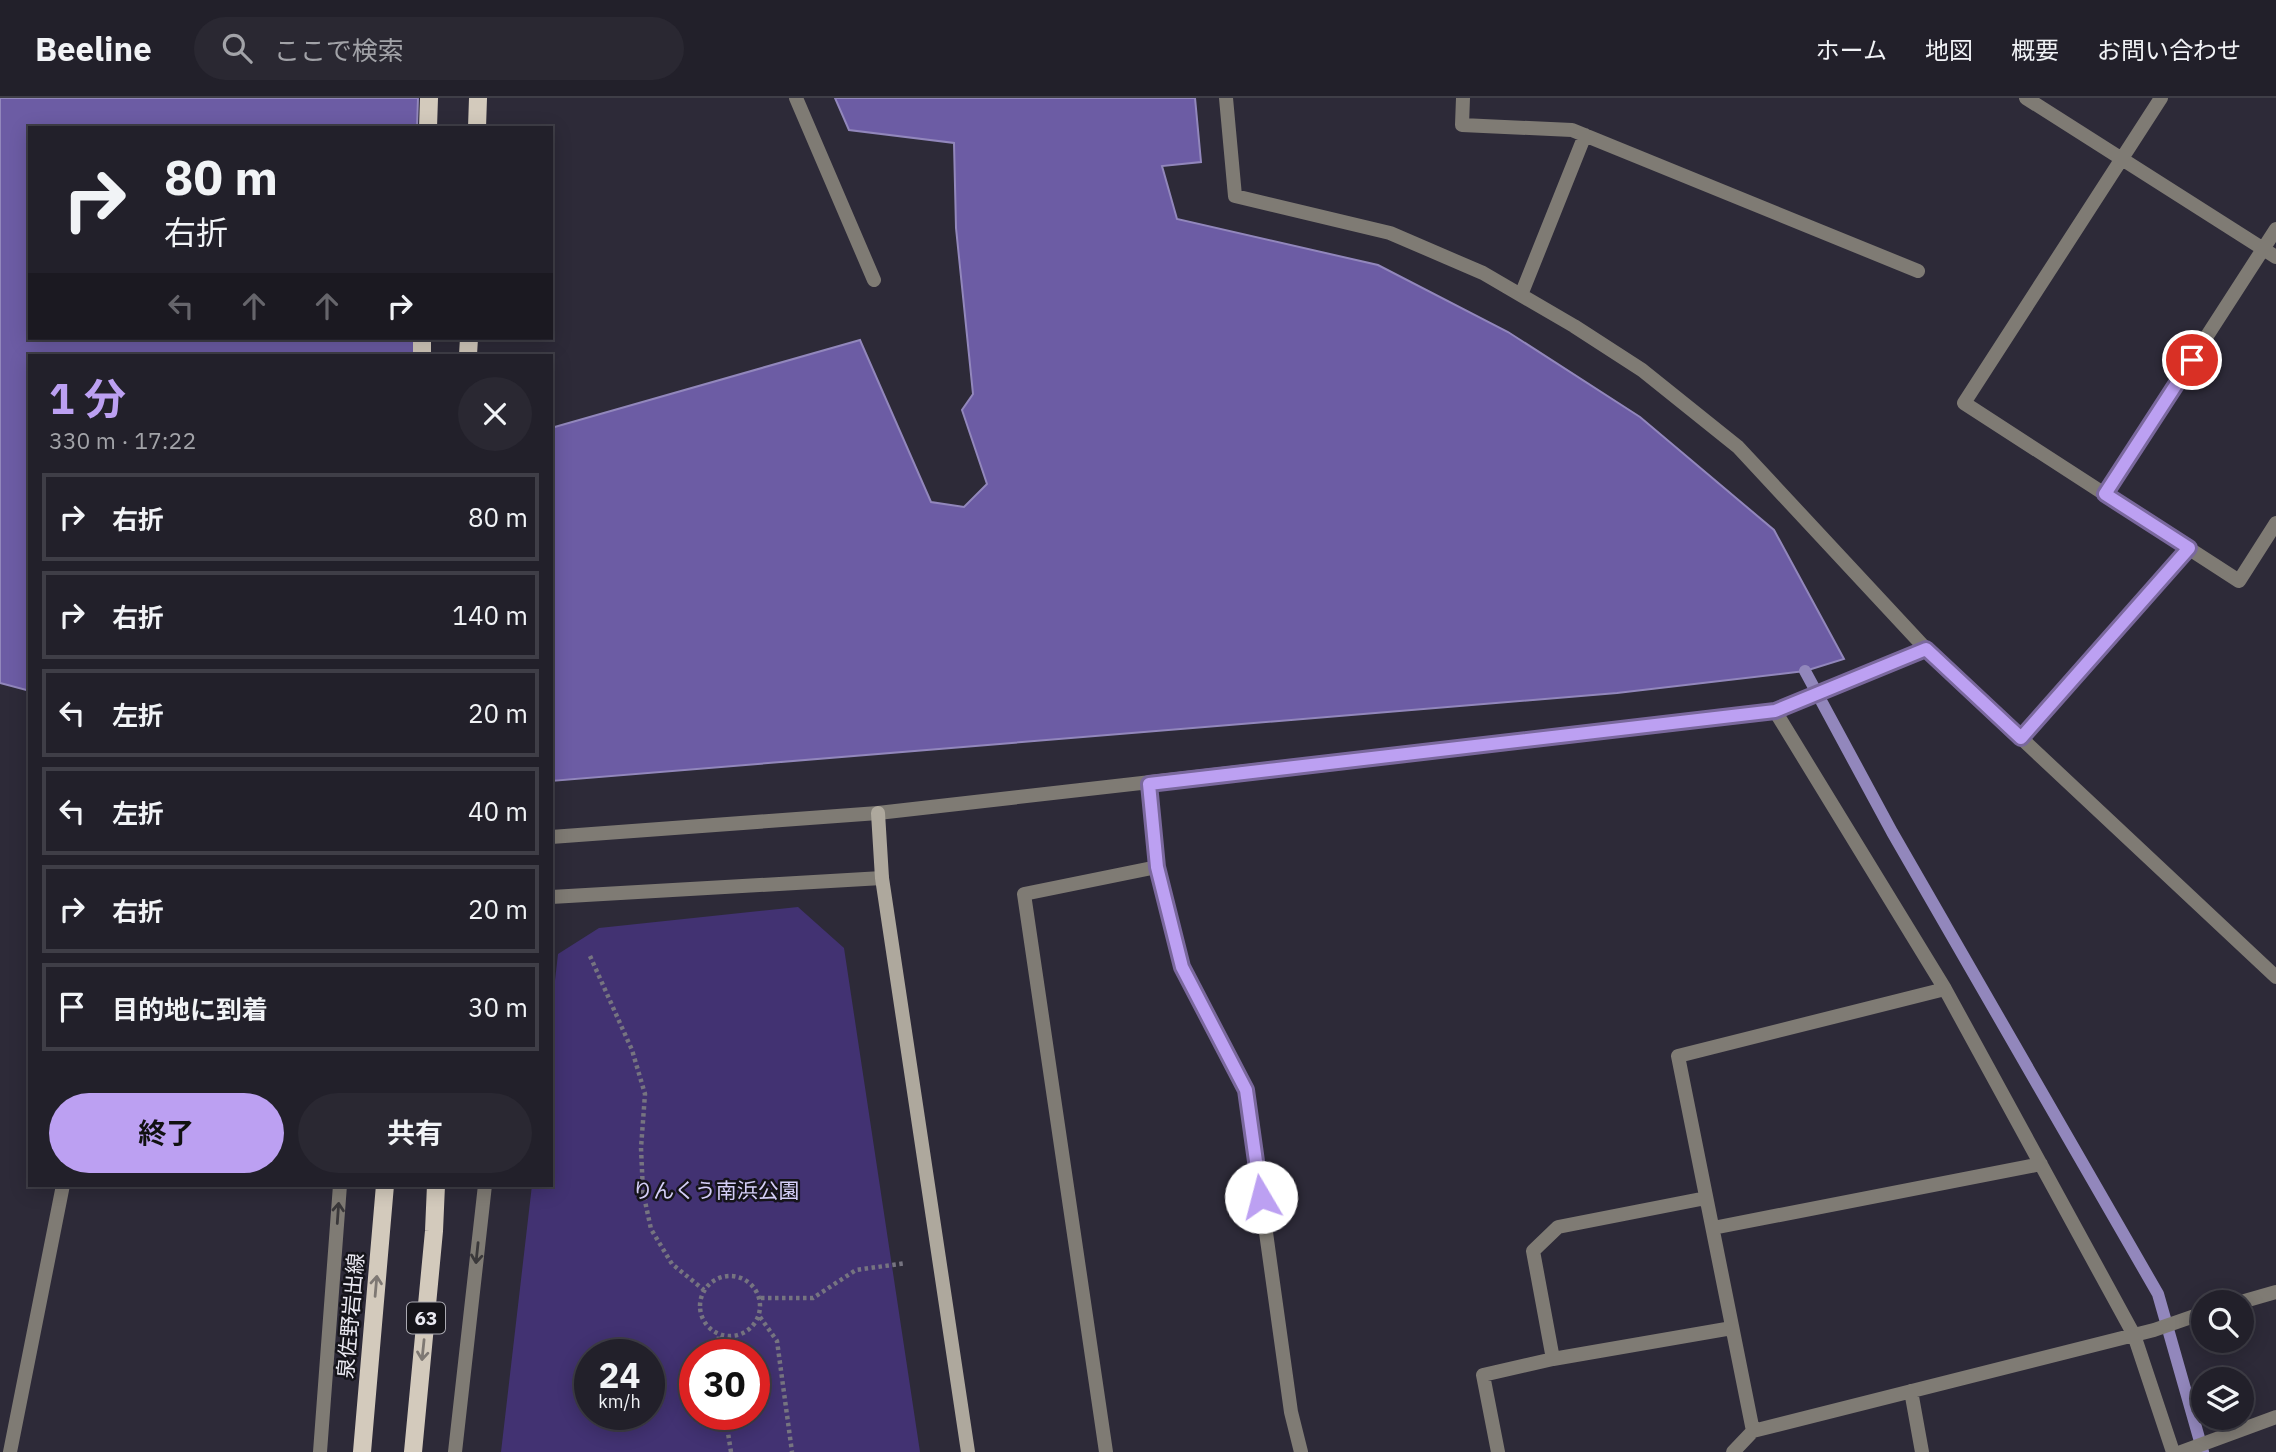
<!DOCTYPE html>
<html lang="ja">
<meta charset="utf-8">
<style>
body{margin:0;font-family:"IBM Plex Sans","Noto Sans JP",sans-serif;background:#2a2832;color:#f1f3f6;height:100vh;display:flex;flex-direction:column;font-size:26px;white-space:nowrap}
*{box-sizing:border-box;margin:0}
p{font-size:23px;color:#a2a3a8}
.icon{flex:none;width:38px;height:38px;fill:none;stroke:currentColor;stroke-width:2;stroke-linecap:round;stroke-linejoin:round}
.map{position:relative;flex:1;overflow:hidden}
.panel{position:absolute;left:28px;top:256px;width:525px;height:833px;display:flex;flex-direction:column;background:#22202a;border-radius:0px;box-shadow:0 4px 18px #0003,0 0 0 2px #3f3e47}
.panel>*{flex:none}
.hud{position:absolute;left:28px;top:28px;width:525px;height:214px;border-radius:0px;box-shadow:0 4px 18px #0003,0 0 0 2px #3f3e47;background:#22202a;color:#f1f3f6;overflow:hidden}
.fabs{position:absolute;left:2191px;top:1192px;display:grid;gap:14px}
.fabs a{display:grid;place-items:center;width:63px;height:63px;border-radius:50%;background:#22202a;box-shadow:0 4px 18px #0003,0 0 0 2px #3f3e47;font-size:35px}
.speed{position:absolute;left:574px;top:1241px;display:flex;gap:14px;font-size:35px;font-weight:700;text-align:center}
.speed>*{display:grid;place-content:center;width:91px;height:91px;border-radius:50%;background:#22202a;box-shadow:0 4px 18px #0003,0 0 0 2px #3f3e47;line-height:1}
.speed small{font-size:18px;font-weight:400}
.speed .limit{border:10px solid #d22;background:#fff;color:#111}
.pin{position:absolute;display:grid;place-items:center;width:60px;height:60px;color:#fff;margin:-30px;border:4px solid #fff;border-radius:50%;box-shadow:0 2px 7px #0007}
.me{position:absolute;width:77px;margin:-38px;rotate:352deg;stroke-linejoin:round;filter:drop-shadow(0 0 5px #0008)}
.turn{display:flex;align-items:center;gap:24px;height:147px;padding:0 21px;font-size:32px}
.turn .icon{width:91px;height:91px;stroke-width:2.5}
.turn b{display:block;font-size:49px;line-height:60px}
.lanes{display:flex;align-items:center;height:66px;padding:0 21px;background:#0003;justify-content:center;gap:35px;direction:ltr}
.lanes .off{opacity:.35}
.round{display:grid;place-items:center;flex:none;width:74px;height:74px;border-radius:37px;background:#2a2832}
.summary{display:flex;align-items:center;justify-content:space-between;height:119px;padding:0 21px}
h1{font-size:42px;font-weight:700;line-height:52px;color:#bca0f2}
.action{display:flex;gap:14px;margin-top:auto;padding:14px 21px}
.action a{flex:1;height:80px;border-radius:42px;background:#bca0f2;color:#111;font-size:28px;font-weight:700;line-height:80px;text-align:center}
.action a+a{background:#2a2832;color:#f1f3f6}
ul{padding:0;list-style:none}
li{display:flex;align-items:center;gap:21px;height:88px;margin:0 14px 10px;padding:0 7px;border:4px solid #3f3e47;border-radius:0px}
li div{flex:1}
li b{display:block;font-size:26px}
li em{font-style:normal}
header{display:flex;align-items:center;gap:42px;box-sizing:border-box;height:98px;padding:0 35px;background:#22202a;border-bottom:2px solid #3f3e47}
header strong{font-size:33px}
nav{display:flex;gap:38px;margin-inline-start:auto;font-size:24px}
.search{width:490px;height:63px;background:#2a2832;display:flex;align-items:center;gap:18px;box-sizing:border-box;padding:0 24px;border-radius:38px;color:#a2a3a8;font-size:26px}
.map>svg:first-child{display:block}
.green{fill:#423272;fill-rule:evenodd}
.water{fill:#6c5ca4;stroke:#9287bc;stroke-width:2}
.lines{fill:none;stroke-linecap:round;stroke-linejoin:round}
.stream{stroke:#9287bc;stroke-width:12}
.path{stroke:#767480;stroke-width:4.5;stroke-dasharray:3.5 3.5;stroke-linecap:butt}
.street{stroke:#7f7b74;stroke-width:14}
.secondary{stroke:#aea89d;stroke-width:14}
.primary{stroke:#d3cabc;stroke-width:18}
.oneway{stroke:#3a383a}
.oneway2{stroke:#7e7873}
.route-casing{stroke:#7a689d;stroke-width:18}
.route{stroke:#bca0f2;stroke-width:12}
.labels{text-anchor:middle;stroke-width:5;stroke-linejoin:round;paint-order:stroke}
.shield{fill:#15141a;stroke:#abaab2;stroke-width:2}
.shield-label{font-size:19px;font-weight:bold;fill:#ebeaf3}
.park-label{font-size:21px;fill:#d5cff8;stroke:#15141a}
.street-label{font-size:21px;fill:#ebeaf3;stroke:#15141a}
</style>
<header>
<strong>Beeline</strong>
<div class="search"><svg class="icon" aria-label="search" viewBox="0 0 24 24"><circle cx="10" cy="10" r="6"/><path d="M15 15l6 6"/></svg>ここで検索</div>
<nav><a>ホーム</a><a>地図</a><a>概要</a><a>お問い合わせ</a></nav>
</header>
<div class="map">
<svg width="2276" height="1354" viewBox="0 0 2276 1354">
<rect width="100%" height="100%" fill="#2d2a38"/>
<path class="green" d="M798 809 844 850 920 1354H501L532 1087H551V918L558 856 599 830ZM590 1256H649V1316H590ZM695 1256H754V1316H695Z"/>
<path class="water" d="M0 0H418L417 30H30V240H414V257H30V593L0 585Z
M835 0H1195L1201 64 1162 68 1177 121 1378 167 1508 234 1640 319 1774 432 1844 561 1805 573 1617 595 551 683V330L860 242 931 404 964 409 987 386 962 312 973 296 956 130 954 45 849 32Z"/>
<g class="lines">
<path class="stream" d="M1805 573 1892 734 2158 1196 2203 1354"/>
<path class="path" d="M590 858 632 952 645 996 641 1050 643 1094 651 1131 672 1166 704 1192
M700 1208a30 30 0 1 1 60 0a30 30 0 1 1-60 0Z
M761 1200H813L856 1172 906 1165
M760 1219 777 1243 792 1354
M718 1256 719 1237
M725 1316 731 1354"/>
<path class="street" d="M796 0 874 182
M1226 0 1235 98 1390 135 1483 175 1574 228 1642 272 1738 349 1926 551 2276 879
M1463 0 1462 27 1572 32 1918 173
M2026 0 2276 159
M2161 0 1964 305 2239 483 2276 425
M1521 197 1585 37
M2105 396 2276 131
M1775 613 1945 891 2134 1237 2173 1354
M2021 640 2189 450
M551 739 878 715 1775 613 1926 551
M1157 769 1182 869 1246 991 1291 1314 1301 1354
M551 799 882 780
M1945 891 1678 958 1753 1333 2154 1232 2203 1215
M1713 1130 2041 1066
M2241 1204 2276 1194
M1553 1261 1533 1153 1558 1129 1706 1100
M1911 1293 1922 1354
M10 1354 63 1087
M320 1354 340 1087
M455 1354 485 1087
M1106 1354 1024 796 1157 769 1148 686
M1498 1354 1483 1277 1553 1261 1732 1230
M1733 1354 1753 1333
M2181 1354 2276 1319"/>
<path class="secondary" d="M878 715 882 780 968 1354"/>
<path class="primary" d="M428 30 429 0
M477 30 478 0
M422 257V240
M468 257 469 240
M362 1354 385 1087
M413 1354 434 1133 436 1087"/>
</g>
<defs><path id="oneway-shaft" d="M-6 0H5M1.5-3L5.5 0L1.5 3" fill="none" stroke-width="1.6" stroke-linecap="round" stroke-linejoin="round" transform="scale(1.75)"/></defs>
<g class="oneway">
<use href="#oneway-shaft" transform="translate(338 1115) rotate(-86)"/>
<use href="#oneway-shaft" transform="translate(477 1155) rotate(96)"/>
</g>
<g class="oneway2">
<use href="#oneway-shaft" transform="translate(376 1188) rotate(-85)"/>
<use href="#oneway-shaft" transform="translate(423 1252) rotate(96)"/>
</g>
<g class="lines">
<g class="route-casing">
<path id="route" d="M1261 1099 1246 992 1182 869 1157 769 1149 686 1775 613 1926 551 2021 640 2189 450 2105 396 2192 262"/>
</g>
<use href="#route" class="route"/>
</g>
<g class="labels">
<rect class="shield" x="407" y="1204.5" width="38" height="31" rx="5"/>
<g class="shield-label">
<text x="426" y="1227">63</text>
</g>
<g class="park-label">
<text x="716" y="1100">りんくう南浜公園</text>
</g>
<g class="street-label">
<text transform="translate(351 1218) rotate(-85)" y="7">泉佐野岩出線</text>
</g>
</g>
</svg>
<div class="fabs">
<a><svg class="icon" aria-label="search" viewBox="0 0 24 24"><circle cx="10" cy="10" r="6"/><path d="M15 15l6 6"/></svg></a>
<a><svg class="icon" aria-label="layers" viewBox="0 0 24 24"><path d="M12 4l9 5-9 5-9-5zM3 14l9 5 9-5"/></svg></a>
</div>
<div class="speed"><div>24<small>km/h</small></div><div class="limit">30</div></div>
<div class="pin" style="left:2192px;top:262px;background:#d93025"><svg class="icon" aria-label="arrive" viewBox="0 0 24 24"><path d="M6 21V4h12l-3 4 3 4H6"/></svg></div>
<svg class="me" style="left:1261px;top:1099px" viewBox="-20 -20 40 40"><circle r="19" fill="#fff"/><path d="M0-13L10 11 0 6-10 11z" fill="#bca0f2"/></svg>
<div class="hud">
<div class="turn"><svg class="icon" aria-label="right" viewBox="0 0 24 24"><path d="M7 20v-9h11M14 6l5 5-5 5"/></svg><div><b>80 m</b>右折</div></div>
<div class="lanes"><svg class="icon off" aria-label="left" viewBox="0 0 24 24"><path d="M17 20v-9H6M10 6l-5 5 5 5"/></svg><svg class="icon off" aria-label="ahead" viewBox="0 0 24 24"><path d="M12 20V5M6 11l6-6 6 6"/></svg><svg class="icon off" aria-label="ahead" viewBox="0 0 24 24"><path d="M12 20V5M6 11l6-6 6 6"/></svg><svg class="icon" aria-label="right" viewBox="0 0 24 24"><path d="M7 20v-9h11M14 6l5 5-5 5"/></svg></div>
</div>
<section class="panel">
<div class="summary"><div><h1>1 分</h1><p>330 m · 17:22</p></div><a class="round"><svg class="icon" aria-label="close" viewBox="0 0 24 24"><path d="M6 6l12 12M18 6L6 18"/></svg></a></div>
<ul>
<li><svg class="icon" aria-label="right" viewBox="0 0 24 24"><path d="M7 20v-9h11M14 6l5 5-5 5"/></svg><div><b>右折</b></div><em>80 m</em></li>
<li><svg class="icon" aria-label="right" viewBox="0 0 24 24"><path d="M7 20v-9h11M14 6l5 5-5 5"/></svg><div><b>右折</b></div><em>140 m</em></li>
<li><svg class="icon" aria-label="left" viewBox="0 0 24 24"><path d="M17 20v-9H6M10 6l-5 5 5 5"/></svg><div><b>左折</b></div><em>20 m</em></li>
<li><svg class="icon" aria-label="left" viewBox="0 0 24 24"><path d="M17 20v-9H6M10 6l-5 5 5 5"/></svg><div><b>左折</b></div><em>40 m</em></li>
<li><svg class="icon" aria-label="right" viewBox="0 0 24 24"><path d="M7 20v-9h11M14 6l5 5-5 5"/></svg><div><b>右折</b></div><em>20 m</em></li>
<li><svg class="icon" aria-label="arrive" viewBox="0 0 24 24"><path d="M6 21V4h12l-3 4 3 4H6"/></svg><div><b>目的地に到着</b></div><em>30 m</em></li>
</ul>
<div class="action"><a>終了</a><a>共有</a></div>
</section>
</div>
